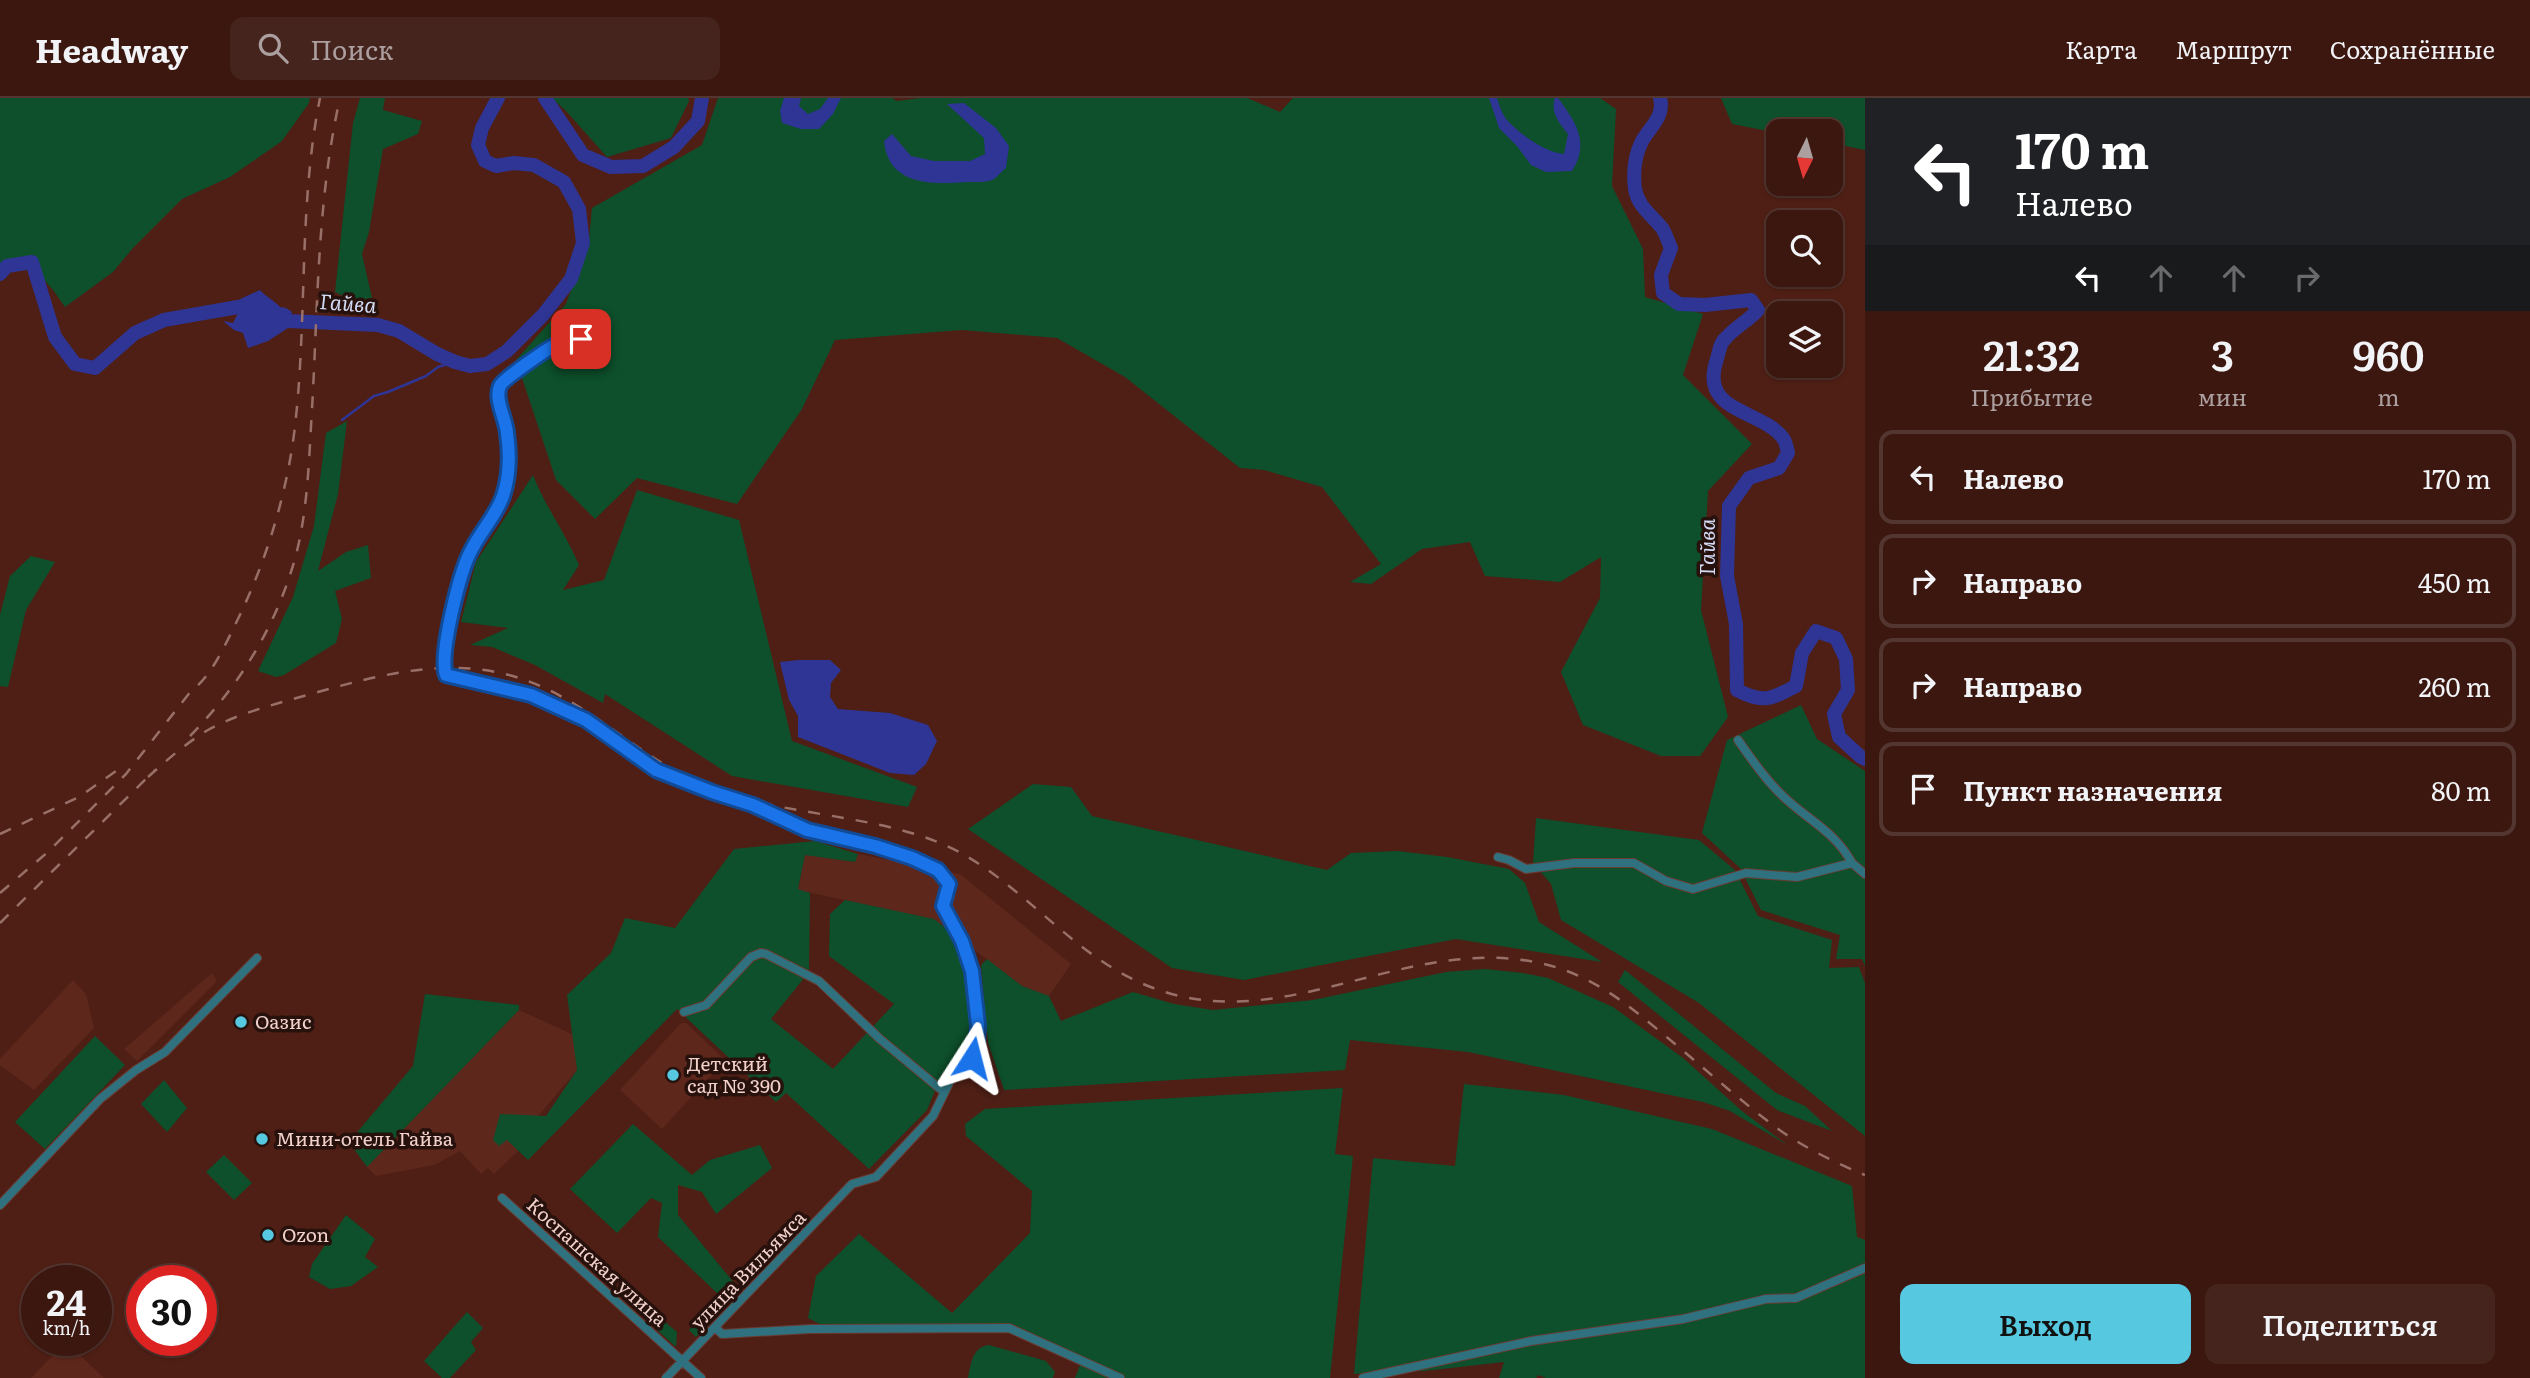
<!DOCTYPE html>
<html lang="ru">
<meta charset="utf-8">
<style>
body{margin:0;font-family:Literata,serif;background:#46241e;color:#f1f3f6;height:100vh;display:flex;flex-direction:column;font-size:26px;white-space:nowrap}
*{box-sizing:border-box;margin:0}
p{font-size:23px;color:#ac9f9f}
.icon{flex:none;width:38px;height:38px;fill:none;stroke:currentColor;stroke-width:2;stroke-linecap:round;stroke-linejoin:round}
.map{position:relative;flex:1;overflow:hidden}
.drawer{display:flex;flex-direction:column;background:#3b1710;width:665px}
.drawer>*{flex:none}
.banner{background:#202124;color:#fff;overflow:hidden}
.needle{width:46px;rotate:185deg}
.tools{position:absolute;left:1766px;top:21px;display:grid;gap:14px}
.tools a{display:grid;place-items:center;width:77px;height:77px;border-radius:14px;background:#3b1710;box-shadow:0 2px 5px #0004,0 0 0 2px #543630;font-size:35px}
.speed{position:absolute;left:21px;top:1167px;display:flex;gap:14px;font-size:35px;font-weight:700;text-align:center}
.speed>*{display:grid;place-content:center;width:91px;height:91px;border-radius:50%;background:#3b1710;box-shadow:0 2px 5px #0004,0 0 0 2px #543630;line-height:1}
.speed small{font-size:18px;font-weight:400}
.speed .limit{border:10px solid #d22;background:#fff;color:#111}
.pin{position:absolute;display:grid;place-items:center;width:60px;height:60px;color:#fff;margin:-30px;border-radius:14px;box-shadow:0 4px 10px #0006}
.me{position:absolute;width:77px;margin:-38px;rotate:9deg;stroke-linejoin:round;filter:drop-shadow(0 0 5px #0008)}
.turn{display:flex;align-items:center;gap:24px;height:147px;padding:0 35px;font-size:32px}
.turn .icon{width:91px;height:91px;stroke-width:2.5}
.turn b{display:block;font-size:49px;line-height:60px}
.lanes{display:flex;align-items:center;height:66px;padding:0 35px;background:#0003;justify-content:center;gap:35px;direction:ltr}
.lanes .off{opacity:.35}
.eta{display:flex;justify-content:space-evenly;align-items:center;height:119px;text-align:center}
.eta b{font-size:42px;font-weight:600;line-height:49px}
.button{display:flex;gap:14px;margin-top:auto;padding:14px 35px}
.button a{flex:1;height:80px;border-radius:14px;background:#56c9e1;color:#111;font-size:28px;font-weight:600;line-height:80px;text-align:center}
.button a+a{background:#46241e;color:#f1f3f6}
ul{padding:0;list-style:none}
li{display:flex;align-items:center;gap:21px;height:94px;margin:0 14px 10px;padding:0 21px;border:4px solid #543630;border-radius:14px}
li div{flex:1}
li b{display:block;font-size:26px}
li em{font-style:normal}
header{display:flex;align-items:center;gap:42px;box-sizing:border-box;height:98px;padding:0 35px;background:#3b1710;border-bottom:2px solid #543630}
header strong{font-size:33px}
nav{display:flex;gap:38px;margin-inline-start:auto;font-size:24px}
.search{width:490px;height:63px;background:#46241e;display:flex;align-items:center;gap:18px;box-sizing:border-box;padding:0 24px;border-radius:14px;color:#ac9f9f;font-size:26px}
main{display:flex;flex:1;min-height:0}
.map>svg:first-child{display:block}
.built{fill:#5e271c}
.green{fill:#0d502b}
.water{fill:#2e3594}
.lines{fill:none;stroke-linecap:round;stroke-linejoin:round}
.stream{stroke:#2e3594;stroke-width:2.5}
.river{stroke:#2e3594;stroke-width:14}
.minor-casing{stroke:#693b32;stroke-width:10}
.minor{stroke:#2f717e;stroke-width:8}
.rail{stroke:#997068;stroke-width:2.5;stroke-dasharray:12 12;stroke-linecap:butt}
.route-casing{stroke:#114b97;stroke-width:18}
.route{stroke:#1a73e8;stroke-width:12}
.poi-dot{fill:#56c9e1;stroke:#27110c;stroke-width:2.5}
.labels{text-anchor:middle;stroke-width:7;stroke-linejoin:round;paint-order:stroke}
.poi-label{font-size:19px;fill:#f1d1ca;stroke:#27110c;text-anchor:start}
.street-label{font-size:19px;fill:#f1d1ca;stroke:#27110c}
.water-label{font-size:21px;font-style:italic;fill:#d3daf4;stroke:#27110c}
</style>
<header>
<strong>Headway</strong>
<div class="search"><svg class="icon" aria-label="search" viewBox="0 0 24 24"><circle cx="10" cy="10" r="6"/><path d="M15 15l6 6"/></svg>Поиск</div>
<nav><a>Карта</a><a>Маршрут</a><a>Сохранённые</a></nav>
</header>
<main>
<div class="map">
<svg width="1865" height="1280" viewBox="0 0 1865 1280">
<rect width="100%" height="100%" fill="#4f1f15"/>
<path class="built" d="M858 756 960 776 1071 866 1049 898 1022 888 934 821 798 792 805 757 855 764Z
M212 875 217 883 137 963 124 951Z
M73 882 86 896 94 930 34 992 0 967V961Z
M519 912 574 937 577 972 534 1023 518 1053 494 1076 488 1070 481 1076 460 1053 434 1067 376 1078 367 1069Z
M681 925H686L725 962 662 1031 620 992Z
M66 1244 104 1280H31Z"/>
<path class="green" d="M0 0H310L309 5 282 43 230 79 182 101 133 150 113 174 65 209 53 192 23 158 0 174Z
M360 0H385L383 12 422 23 418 36 383 51 369 134 362 156 372 200 353 203 335 194 353 25Z
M552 0H688L689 3 671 40 607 59 566 13Z
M718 0H892L897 3 920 0H1247L1280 14 1293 0H1600L1616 11 1612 88 1643 151 1645 199 1703 216 1683 277 1752 346 1708 393 1701 512 1728 619 1700 658H1661L1583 627 1561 574 1600 500 1601 459 1560 484 1485 478 1470 444 1422 451 1371 486 1350 484 1381 466 1322 389 1264 372 1240 370 1125 279 1057 240 962 232 835 242 802 311 737 406 637 380 595 421 556 382 516 262 566 206 589 142 592 110 702 47Z
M1721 0H1865V52L1831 45 1830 33 1778 35 1732 26Z
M347 323 338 396 318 473 346 454 368 447 371 480 335 493 342 521 336 545 284 577 276 579 258 573 293 499 314 428 326 335Z
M533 377C545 408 566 436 579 467L563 492 604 482 637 392 739 422 792 643 917 689 908 709 732 678 605 596 603 605 535 567 492 549 470 547 508 530 461 524 476 464Z
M31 458 55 464 26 512 8 589 0 588V517L10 478Z
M1801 607 1817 641 1865 673V868L1862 861H1836L1840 837 1761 812 1740 770 1702 735 1727 642Z
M1033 686 1071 689 1092 718 1327 772 1351 755 1398 753 1447 759 1509 771 1525 785 1539 824 1602 864 1456 841 1244 882 1172 870 968 731Z
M1536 720 1699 742 1735 772 1758 818 1832 842 1829 870 1859 869 1865 885V1038L1699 905 1561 822 1551 786 1533 765Z
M815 743 858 756 855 764 805 757 798 791 810 795 809 874 771 921 833 971 894 906 829 858 830 816 845 802 934 821 955 837 968 873 973 927 964 957 942 976 927 1012 869 1071 786 995 776 1004 677 911 528 1062 507 1042 499 1048 493 1042 500 1016 546 1018 577 972 567 897 611 855 625 820 675 830 734 751Z
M987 861 1022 888 1049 898 1061 923 1133 894 1174 906 1213 912 1313 902 1446 874 1485 871 1523 875 1548 880 1613 909 1683 960 1742 1013 1787 1047 1730 1013 1703 1004 1468 954 1350 942 1345 972 1004 992 988 945 981 867Z
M1625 872 1776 995 1805 1008 1832 1033 1777 1012 1618 884Z
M425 896 519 907V912L367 1069 349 1044 413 968Z
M95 938 125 967 45 1051 15 1024Z
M164 982 187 1010 167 1034 141 1006Z
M1464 986 1564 997 1712 1031 1852 1088 1857 1139 1865 1142V1280H1546L1538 1277 1536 1280H1499L1504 1264 1424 1273 1354 1276 1373 1060 1455 1068Z
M1343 990 1335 1056 1353 1058 1330 1280H1075L1083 1259 1012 1226 826 1229 808 1220 816 1178 859 1136 952 1215 1030 1135 1032 1093 966 1038 965 1026 985 1011Z
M633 1026 692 1077 710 1062 760 1047 772 1070 716 1116 702 1094 678 1087V1117L740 1192 696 1239 689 1232 719 1197 658 1139 662 1105 651 1100 617 1135 570 1091Z
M224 1057 252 1085 234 1102 206 1074Z
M346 1117 375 1141 365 1159 378 1169 351 1188 330 1191 309 1179 312 1166Z
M630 1195 677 1234 676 1249 623 1201Z
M467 1214 483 1230 471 1244 476 1252 450 1280H442L424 1263Z
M989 1247 1046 1263 1055 1274 1053 1280H968C971 1266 972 1249 989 1247Z"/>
<path class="water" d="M784 0H801L799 8 808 16 820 11 828 0H841L833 16 819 31H801L782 25 780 13Z
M1489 0H1497C1499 7 1502 15 1506 21 1520 36 1544 54 1564 56L1568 36C1559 25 1550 14 1555 0H1558C1576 24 1590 45 1572 73L1546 74 1531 67 1517 48 1499 30Z
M964 5 996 30 1009 48 1006 70C1002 73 998 78 994 81 987 85 974 84 966 84 931 87 888 87 884 43L892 36 911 58 934 63H970L985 56 984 40 947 6Z
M260 192C266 199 274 202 280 209L286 210 292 214 288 230 268 243 248 250 243 235 234 232 223 223 233 225 238 215V202Z
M799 562H830L841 572 831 585 830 599 838 611 890 615 928 627 937 643 926 666 914 677 890 675 798 639V618L789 602 780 564Z"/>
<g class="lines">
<path class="stream" d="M342 322 374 298 388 294 426 278 438 269 455 264"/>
<path class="river" d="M545 0 583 57 611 69 643 68 674 49 698 23 702 0
M1660 0C1665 18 1650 29 1642 43 1635 57 1633 75 1635 91 1638 109 1652 117 1662 130 1666 136 1668 144 1671 150L1661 177 1663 195 1679 206 1705 207 1751 202 1758 212C1748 223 1734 230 1725 241 1720 245 1719 254 1717 261 1698 315 1761 311 1783 340 1786 344 1787 350 1788 355L1779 370 1749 380 1729 408 1727 478 1736 526 1737 592C1763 606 1771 601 1796 588L1802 555 1816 533 1836 540 1846 561 1848 592 1834 616 1839 639 1861 659 1865 661
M0 176 7 168 32 164 55 239 75 266 95 270 135 235 164 222 238 209 263 220 288 223 378 227 399 233 437 256 455 264 470 268 487 266 507 253 543 217 571 181 583 145 579 111 564 84 534 67 514 65 496 68 485 63 478 47 482 30 498 0"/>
<g class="minor-casing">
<path id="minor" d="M593 244C560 236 543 259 517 274 511 278 505 279 501 287 494 300 505 319 507 333 510 355 509 376 503 397 497 417 481 433 471 452 460 473 439 556 446 577L531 597 586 622 656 672 712 694 753 707 807 732 875 748 913 760 938 772 949 786 943 808 962 843 972 873 978 927 977 947 972 960 950 983 933 1018 876 1079 852 1086 666 1280
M1738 642C1752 662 1768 685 1786 701 1811 724 1835 734 1852 765
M1498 759 1509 762 1526 771 1574 765H1634L1666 783 1693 791 1746 775 1797 779 1852 765 1865 776
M684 914 706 907 751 859 761 855 766 856 819 883 880 941 944 994
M502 1100 701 1280
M0 1107 100 1001 136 972 165 954 257 860
M715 1229 722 1236 810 1231 1009 1230 1120 1280
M1363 1280 1531 1243 1683 1221 1766 1201 1796 1200 1865 1170"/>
</g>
<use href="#minor" class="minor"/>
<path class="rail" d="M190 638C240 587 277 527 296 457 308 410 309 360 312 311 318 207 317 102 340 0
M148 679C167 662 186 645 208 632 239 615 273 607 307 597 390 574 467 552 549 592 610 622 656 672 721 694 796 719 894 718 961 755 1031 794 1079 864 1156 891 1286 938 1406 836 1540 865 1590 876 1625 904 1663 936 1702 968 1740 1003 1781 1033 1807 1051 1836 1065 1865 1077
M0 736 79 699 119 671
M0 795 49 753 126 676 191 593C211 579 224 549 235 527 267 463 289 390 296 319 307 213 299 104 320 0
M0 825 155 672"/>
</g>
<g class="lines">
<g class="route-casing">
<path id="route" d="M581 241C572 242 563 243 555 247 546 252 503 281 500 288 494 301 506 321 507 335 510 356 510 377 503 398 496 418 480 434 471 453 460 473 439 556 446 577L531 597 586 622 656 672 712 694 753 707 807 732 875 748 912 760 938 772 949 786 943 808 962 843 972 873 978 927 977 947 972 960"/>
</g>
<use href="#route" class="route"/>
</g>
<g class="poi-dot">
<circle cx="241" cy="924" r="7"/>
<circle cx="673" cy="977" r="7"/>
<circle cx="262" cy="1041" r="7"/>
<circle cx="268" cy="1137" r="7"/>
</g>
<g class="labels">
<g class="poi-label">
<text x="255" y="931">Оазис</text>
<text x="687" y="973">Детский<tspan x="687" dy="22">сад № 390</tspan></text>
<text x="276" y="1048">Мини-отель Гайва</text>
<text x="282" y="1144">Ozon</text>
</g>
<g class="street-label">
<text transform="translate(597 1164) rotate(42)" y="7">Коспашская улица</text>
<text transform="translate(748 1172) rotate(-46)" y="7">улица Вильямса</text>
</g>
<g class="water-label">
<text transform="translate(348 206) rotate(4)" y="7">Гайва</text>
<text transform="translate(1708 449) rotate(-90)" y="7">Гайва</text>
</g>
</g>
</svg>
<div class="tools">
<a><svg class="needle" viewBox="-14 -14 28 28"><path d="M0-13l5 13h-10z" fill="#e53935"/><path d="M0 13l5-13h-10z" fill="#ac9f9f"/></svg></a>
<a><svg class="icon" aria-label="search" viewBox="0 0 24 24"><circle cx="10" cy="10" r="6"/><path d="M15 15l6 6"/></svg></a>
<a><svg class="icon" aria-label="layers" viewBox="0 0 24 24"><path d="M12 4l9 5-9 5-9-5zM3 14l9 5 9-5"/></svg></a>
</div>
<div class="speed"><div>24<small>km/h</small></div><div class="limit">30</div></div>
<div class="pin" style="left:581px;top:241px;background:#d93025"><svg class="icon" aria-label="arrive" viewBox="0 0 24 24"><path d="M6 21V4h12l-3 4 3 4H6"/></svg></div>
<svg class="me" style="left:972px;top:960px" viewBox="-20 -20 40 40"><path d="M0-17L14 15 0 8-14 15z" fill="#1a73e8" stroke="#fff" stroke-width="4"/></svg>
</div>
<section class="drawer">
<div class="banner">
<div class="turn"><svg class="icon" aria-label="left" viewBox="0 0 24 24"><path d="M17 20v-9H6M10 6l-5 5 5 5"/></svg><div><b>170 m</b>Налево</div></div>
<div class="lanes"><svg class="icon" aria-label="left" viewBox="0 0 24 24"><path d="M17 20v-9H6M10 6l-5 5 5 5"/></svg><svg class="icon off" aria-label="ahead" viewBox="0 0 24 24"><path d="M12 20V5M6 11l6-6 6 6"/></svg><svg class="icon off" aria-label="ahead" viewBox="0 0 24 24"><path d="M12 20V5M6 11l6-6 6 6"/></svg><svg class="icon off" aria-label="right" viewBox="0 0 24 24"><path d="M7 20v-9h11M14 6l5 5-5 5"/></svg></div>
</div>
<div class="eta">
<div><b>21:32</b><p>Прибытие</p></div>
<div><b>3</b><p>мин</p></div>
<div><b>960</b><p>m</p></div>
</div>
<ul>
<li><svg class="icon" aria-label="left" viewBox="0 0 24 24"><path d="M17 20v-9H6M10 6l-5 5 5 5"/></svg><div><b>Налево</b></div><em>170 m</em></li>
<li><svg class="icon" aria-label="right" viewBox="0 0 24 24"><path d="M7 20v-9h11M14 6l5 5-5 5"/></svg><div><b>Направо</b></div><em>450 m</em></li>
<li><svg class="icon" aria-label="right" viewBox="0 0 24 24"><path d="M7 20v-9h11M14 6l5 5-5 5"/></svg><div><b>Направо</b></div><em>260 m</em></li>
<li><svg class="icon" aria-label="arrive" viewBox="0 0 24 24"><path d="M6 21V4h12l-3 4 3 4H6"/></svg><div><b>Пункт назначения</b></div><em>80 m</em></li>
</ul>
<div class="button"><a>Выход</a><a>Поделиться</a></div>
</section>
</main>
